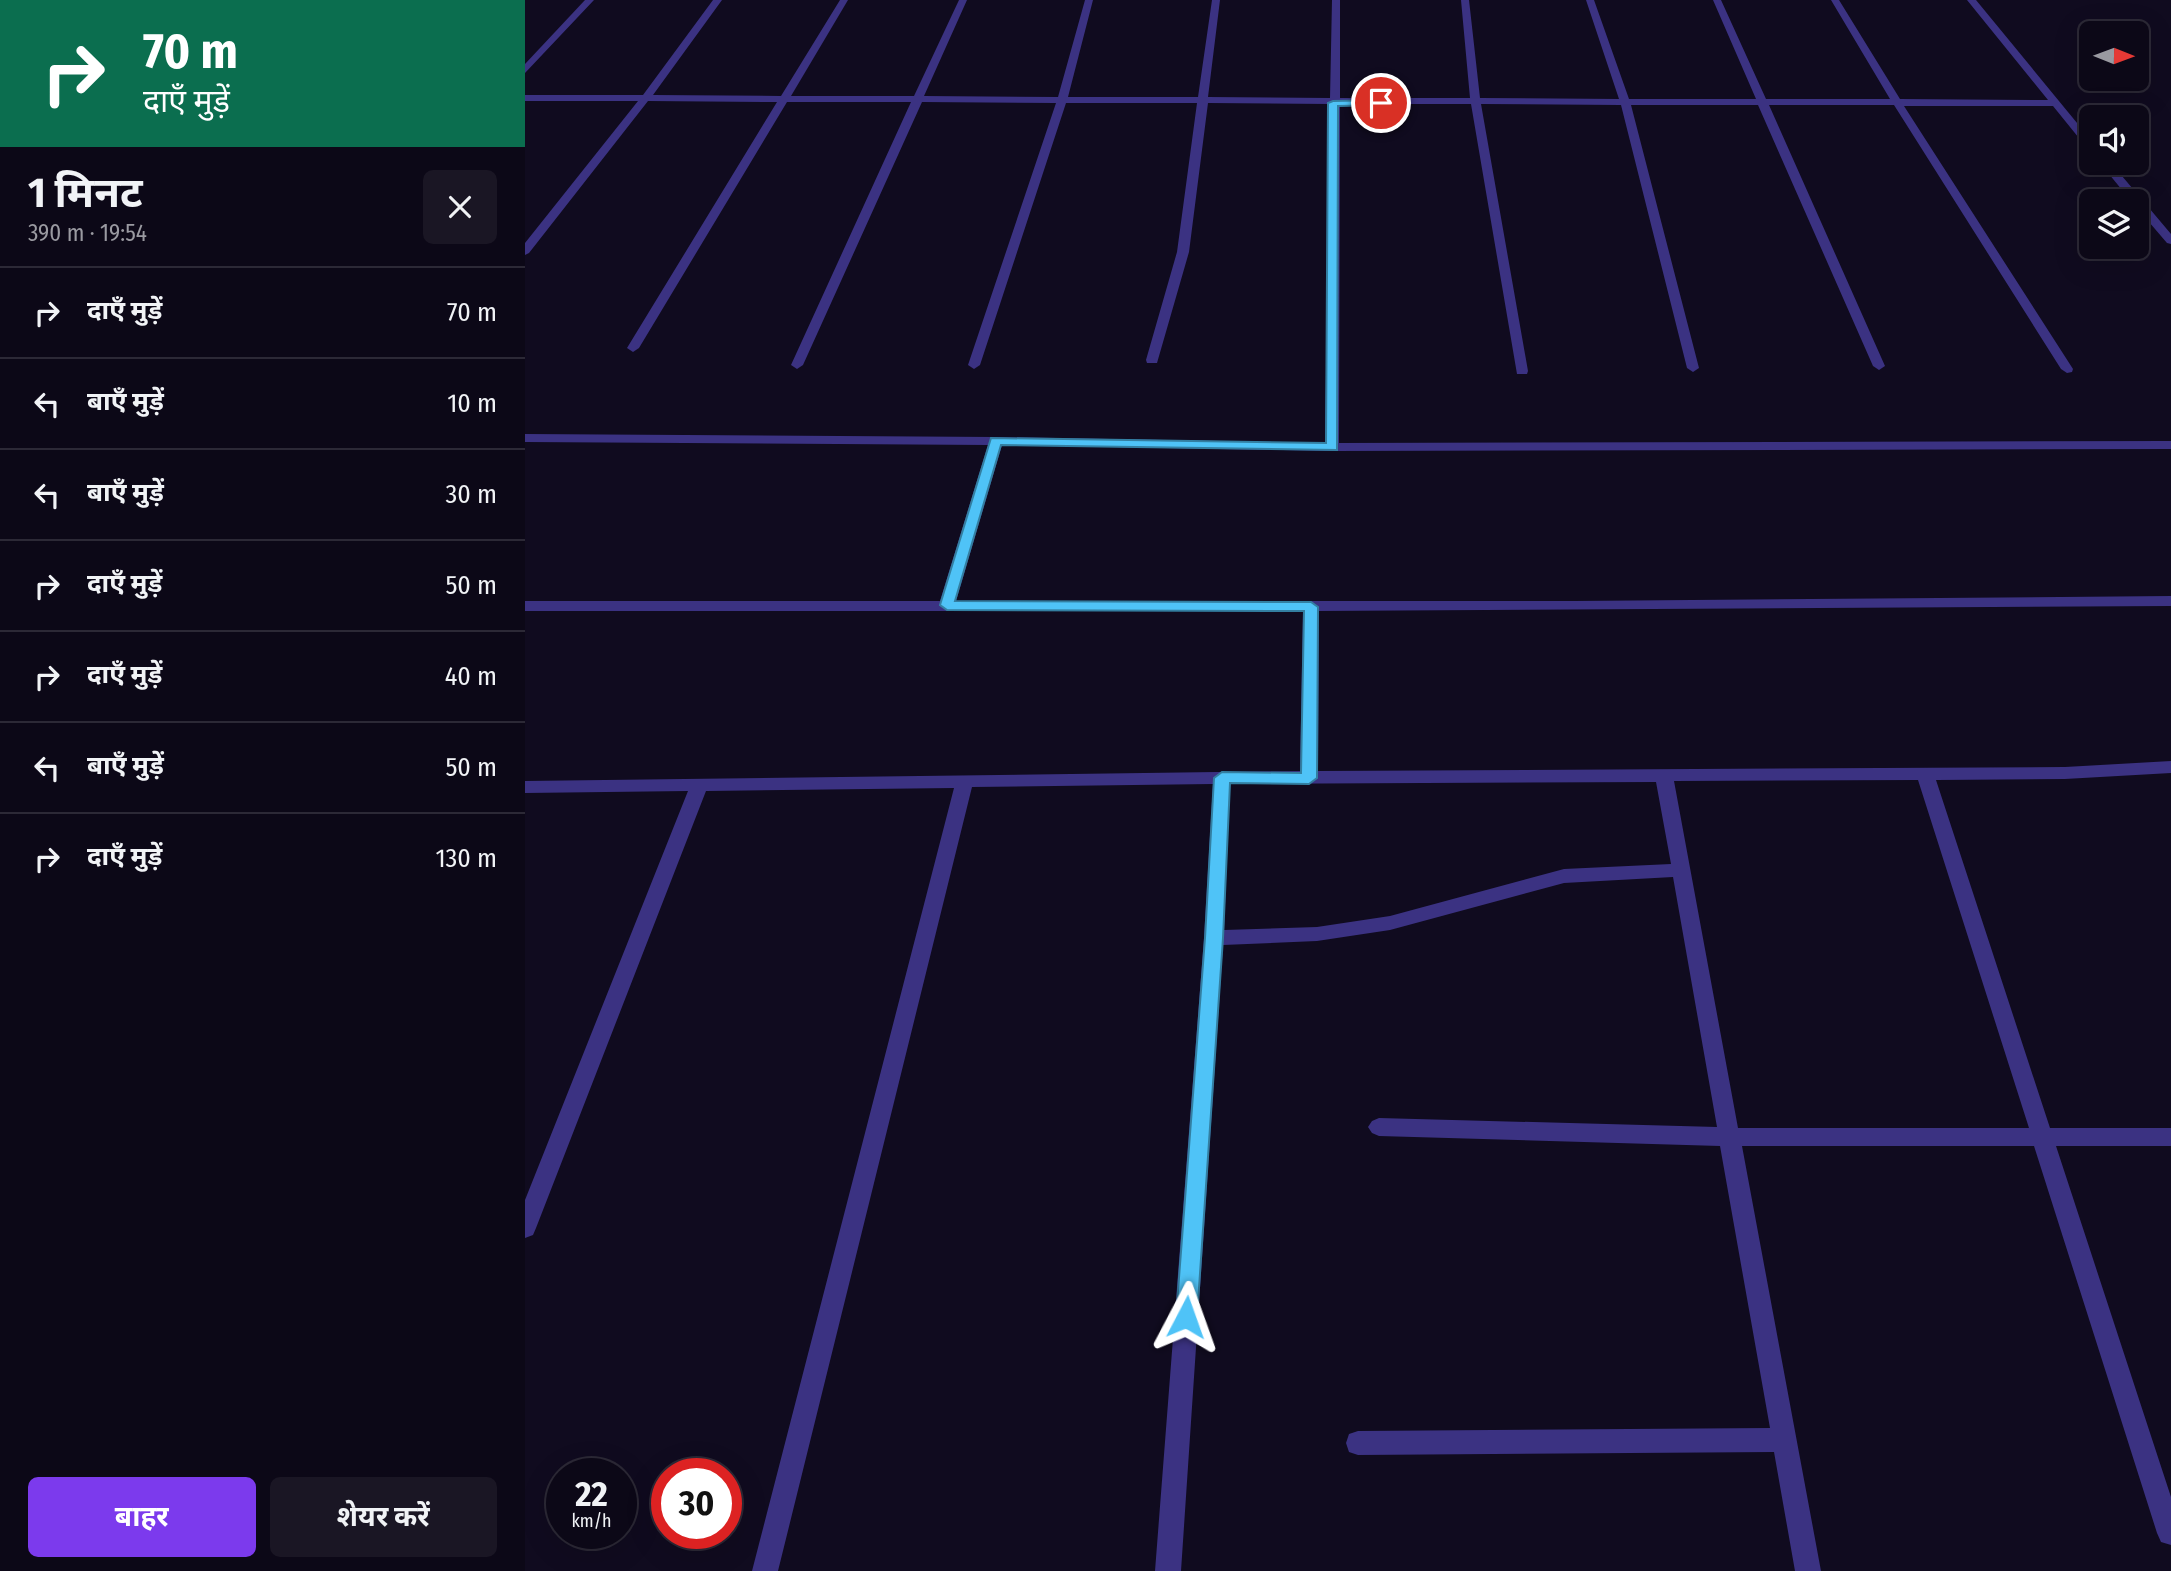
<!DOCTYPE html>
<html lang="hi">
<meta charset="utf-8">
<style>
body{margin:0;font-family:"Fira Sans Condensed","Noto Sans Devanagari",sans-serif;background:#1a1624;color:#f1f3f6;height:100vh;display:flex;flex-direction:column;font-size:26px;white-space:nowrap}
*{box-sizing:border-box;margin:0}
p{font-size:23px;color:#9a9aa1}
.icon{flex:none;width:38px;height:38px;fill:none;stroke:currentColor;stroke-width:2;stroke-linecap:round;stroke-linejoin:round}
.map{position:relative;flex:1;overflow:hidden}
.details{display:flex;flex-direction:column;background:#0c0817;width:525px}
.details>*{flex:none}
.banner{background:#0b6e4f;color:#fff;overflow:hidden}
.needle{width:46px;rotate:91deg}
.controls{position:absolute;left:1554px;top:21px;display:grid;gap:14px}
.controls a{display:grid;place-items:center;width:70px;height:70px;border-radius:10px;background:#0c0817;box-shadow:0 7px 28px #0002,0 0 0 2px #2c2936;font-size:35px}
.speed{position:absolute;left:21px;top:1458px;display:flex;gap:14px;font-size:35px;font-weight:700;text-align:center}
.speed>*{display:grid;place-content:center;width:91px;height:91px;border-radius:50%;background:#0c0817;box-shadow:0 7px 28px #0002,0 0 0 2px #2c2936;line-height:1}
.speed small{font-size:18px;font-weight:400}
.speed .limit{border:10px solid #d22;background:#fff;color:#111}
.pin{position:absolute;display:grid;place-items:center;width:60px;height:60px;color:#fff;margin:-30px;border:4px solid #fff;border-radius:50%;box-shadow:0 2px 7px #0007}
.me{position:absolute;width:77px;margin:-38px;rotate:4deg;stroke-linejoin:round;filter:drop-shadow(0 0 5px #0008)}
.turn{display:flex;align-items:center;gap:24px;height:147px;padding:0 28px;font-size:32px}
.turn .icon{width:91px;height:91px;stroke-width:2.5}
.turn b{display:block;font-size:49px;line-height:60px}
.round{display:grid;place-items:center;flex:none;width:74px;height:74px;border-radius:10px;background:#1a1624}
.headline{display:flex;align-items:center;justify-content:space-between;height:119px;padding:0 28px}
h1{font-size:42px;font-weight:700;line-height:52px}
.button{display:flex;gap:14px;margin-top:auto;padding:14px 28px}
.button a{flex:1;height:80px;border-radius:10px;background:#7c3aed;color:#fff;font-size:28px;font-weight:700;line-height:80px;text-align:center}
.button a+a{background:#1a1624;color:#f1f3f6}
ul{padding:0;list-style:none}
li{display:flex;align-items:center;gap:21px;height:91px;padding:0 28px;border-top:2px solid #2c2936}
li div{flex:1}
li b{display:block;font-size:26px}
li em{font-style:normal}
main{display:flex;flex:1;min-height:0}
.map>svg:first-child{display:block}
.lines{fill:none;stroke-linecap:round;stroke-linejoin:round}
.minor{fill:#3b3282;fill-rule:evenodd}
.route{fill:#4fc3f7;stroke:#337fa1;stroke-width:2}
</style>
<main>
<section class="details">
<div class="banner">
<div class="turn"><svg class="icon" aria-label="right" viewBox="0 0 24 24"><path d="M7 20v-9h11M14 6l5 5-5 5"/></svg><div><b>70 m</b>दाएँ मुड़ें</div></div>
</div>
<div class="headline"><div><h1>1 मिनट</h1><p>390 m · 19:54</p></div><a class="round"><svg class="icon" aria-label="close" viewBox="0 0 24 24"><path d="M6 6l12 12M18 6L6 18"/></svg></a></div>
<ul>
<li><svg class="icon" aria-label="right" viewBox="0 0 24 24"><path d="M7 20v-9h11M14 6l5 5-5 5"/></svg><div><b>दाएँ मुड़ें</b></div><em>70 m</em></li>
<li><svg class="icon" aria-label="left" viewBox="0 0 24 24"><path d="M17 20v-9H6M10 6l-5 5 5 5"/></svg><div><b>बाएँ मुड़ें</b></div><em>10 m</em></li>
<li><svg class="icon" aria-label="left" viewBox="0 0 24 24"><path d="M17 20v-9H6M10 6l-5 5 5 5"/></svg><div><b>बाएँ मुड़ें</b></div><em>30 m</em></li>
<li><svg class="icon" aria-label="right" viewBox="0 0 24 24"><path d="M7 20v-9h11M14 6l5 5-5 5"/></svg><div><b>दाएँ मुड़ें</b></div><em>50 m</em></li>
<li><svg class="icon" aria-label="right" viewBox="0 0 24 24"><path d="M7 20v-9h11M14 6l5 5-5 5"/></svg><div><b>दाएँ मुड़ें</b></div><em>40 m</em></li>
<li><svg class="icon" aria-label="left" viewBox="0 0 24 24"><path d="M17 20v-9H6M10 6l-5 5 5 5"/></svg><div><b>बाएँ मुड़ें</b></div><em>50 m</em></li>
<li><svg class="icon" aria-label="right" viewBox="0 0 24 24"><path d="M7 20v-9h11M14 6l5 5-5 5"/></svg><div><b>दाएँ मुड़ें</b></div><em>130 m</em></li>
</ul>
<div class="button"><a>बाहर</a><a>शेयर करें</a></div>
</section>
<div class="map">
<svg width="1646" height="1571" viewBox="0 0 1646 1571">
<rect width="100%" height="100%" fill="#100b1f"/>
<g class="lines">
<path class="minor" d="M60 0H69L0 73V64Z
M188 0H197L128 95 256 96 315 0H323L266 96H389L434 0H442L399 96 533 97 560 0H568L543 97H673L687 0H695L683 97 805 98 807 0H815V98H945L936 0H944L955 98 1094 99 1061 0H1069L1104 99H1231L1188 0H1196L1241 99H1365L1306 0H1314L1375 99 1523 100 1442 0H1451L1566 140V149L1562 148 1528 106H1379L1548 369 1547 372 1542 373 1536 369 1369 105H1244L1360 366 1354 370 1348 366 1233 105H1106L1174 368 1168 372 1162 368 1096 105 956 104 1003 371 1002 374H992L946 104H815L814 443 1646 441V449L807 451 477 445 431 601H1049L1646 596V606L794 611 793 771 1540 767 1646 761V773L1540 779 1411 780 1525 1128H1646V1146H1531L1646 1497V1545L1636 1542 1632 1533 1509 1146H1217L1296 1571H1270L1249 1452 833 1455 824 1452 821 1443 824 1434 833 1431 1245 1428 1195 1146 854 1136 847 1133 843 1127 847 1121 854 1118 1192 1127 1148 877 1039 883 865 930 792 941 698 945 656 1571H630L679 938 688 784 447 787 253 1571H227L429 788 181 791 11 1228 8 1235 0 1238V1200L163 791 0 793V781L775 771 778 611H0V601H415L463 445 0 442V434L471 437 800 443 805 104 683 103 664 252 632 363H622L621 360 652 252 672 103H541L455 365 449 369 443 365 531 103 397 102 278 365 272 369 266 365 386 102H262L114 348 108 352 102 348 252 102 123 101 4 253 0 255V243L113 101H0V95H118ZM1393 780 1504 1128H1213L1149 781ZM1131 782 1146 864 1039 869 865 916 792 927 699 930 705 784Z
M1575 163H1586L1646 234V244L1642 243 1612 208V201H1606Z"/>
</g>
<path class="route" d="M856 100 859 105 813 106 812 450 476 445 430 601 786 602 793 607 792 778 784 784 705 783 698 938 672 1317 669 1324 661 1327 654 1324 651 1317 680 938 689 778 697 772 776 773 779 611 422 610 415 605 466 438 801 443 803 103 808 101Z"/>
</svg>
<div class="controls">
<a><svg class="needle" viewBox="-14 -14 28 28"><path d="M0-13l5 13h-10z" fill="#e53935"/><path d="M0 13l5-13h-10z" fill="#9a9aa1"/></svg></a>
<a><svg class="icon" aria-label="sound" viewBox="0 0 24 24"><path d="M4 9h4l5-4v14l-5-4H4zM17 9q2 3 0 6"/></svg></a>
<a><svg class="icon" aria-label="layers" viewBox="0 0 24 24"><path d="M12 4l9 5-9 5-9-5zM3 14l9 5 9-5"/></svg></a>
</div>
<div class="speed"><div>22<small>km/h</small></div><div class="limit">30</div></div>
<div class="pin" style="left:856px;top:103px;background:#d93025"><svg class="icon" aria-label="arrive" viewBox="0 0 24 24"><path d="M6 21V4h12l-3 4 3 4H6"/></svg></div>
<svg class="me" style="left:661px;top:1317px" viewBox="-20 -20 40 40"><path d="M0-17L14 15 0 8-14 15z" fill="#4fc3f7" stroke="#fff" stroke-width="4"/></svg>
</div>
</main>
